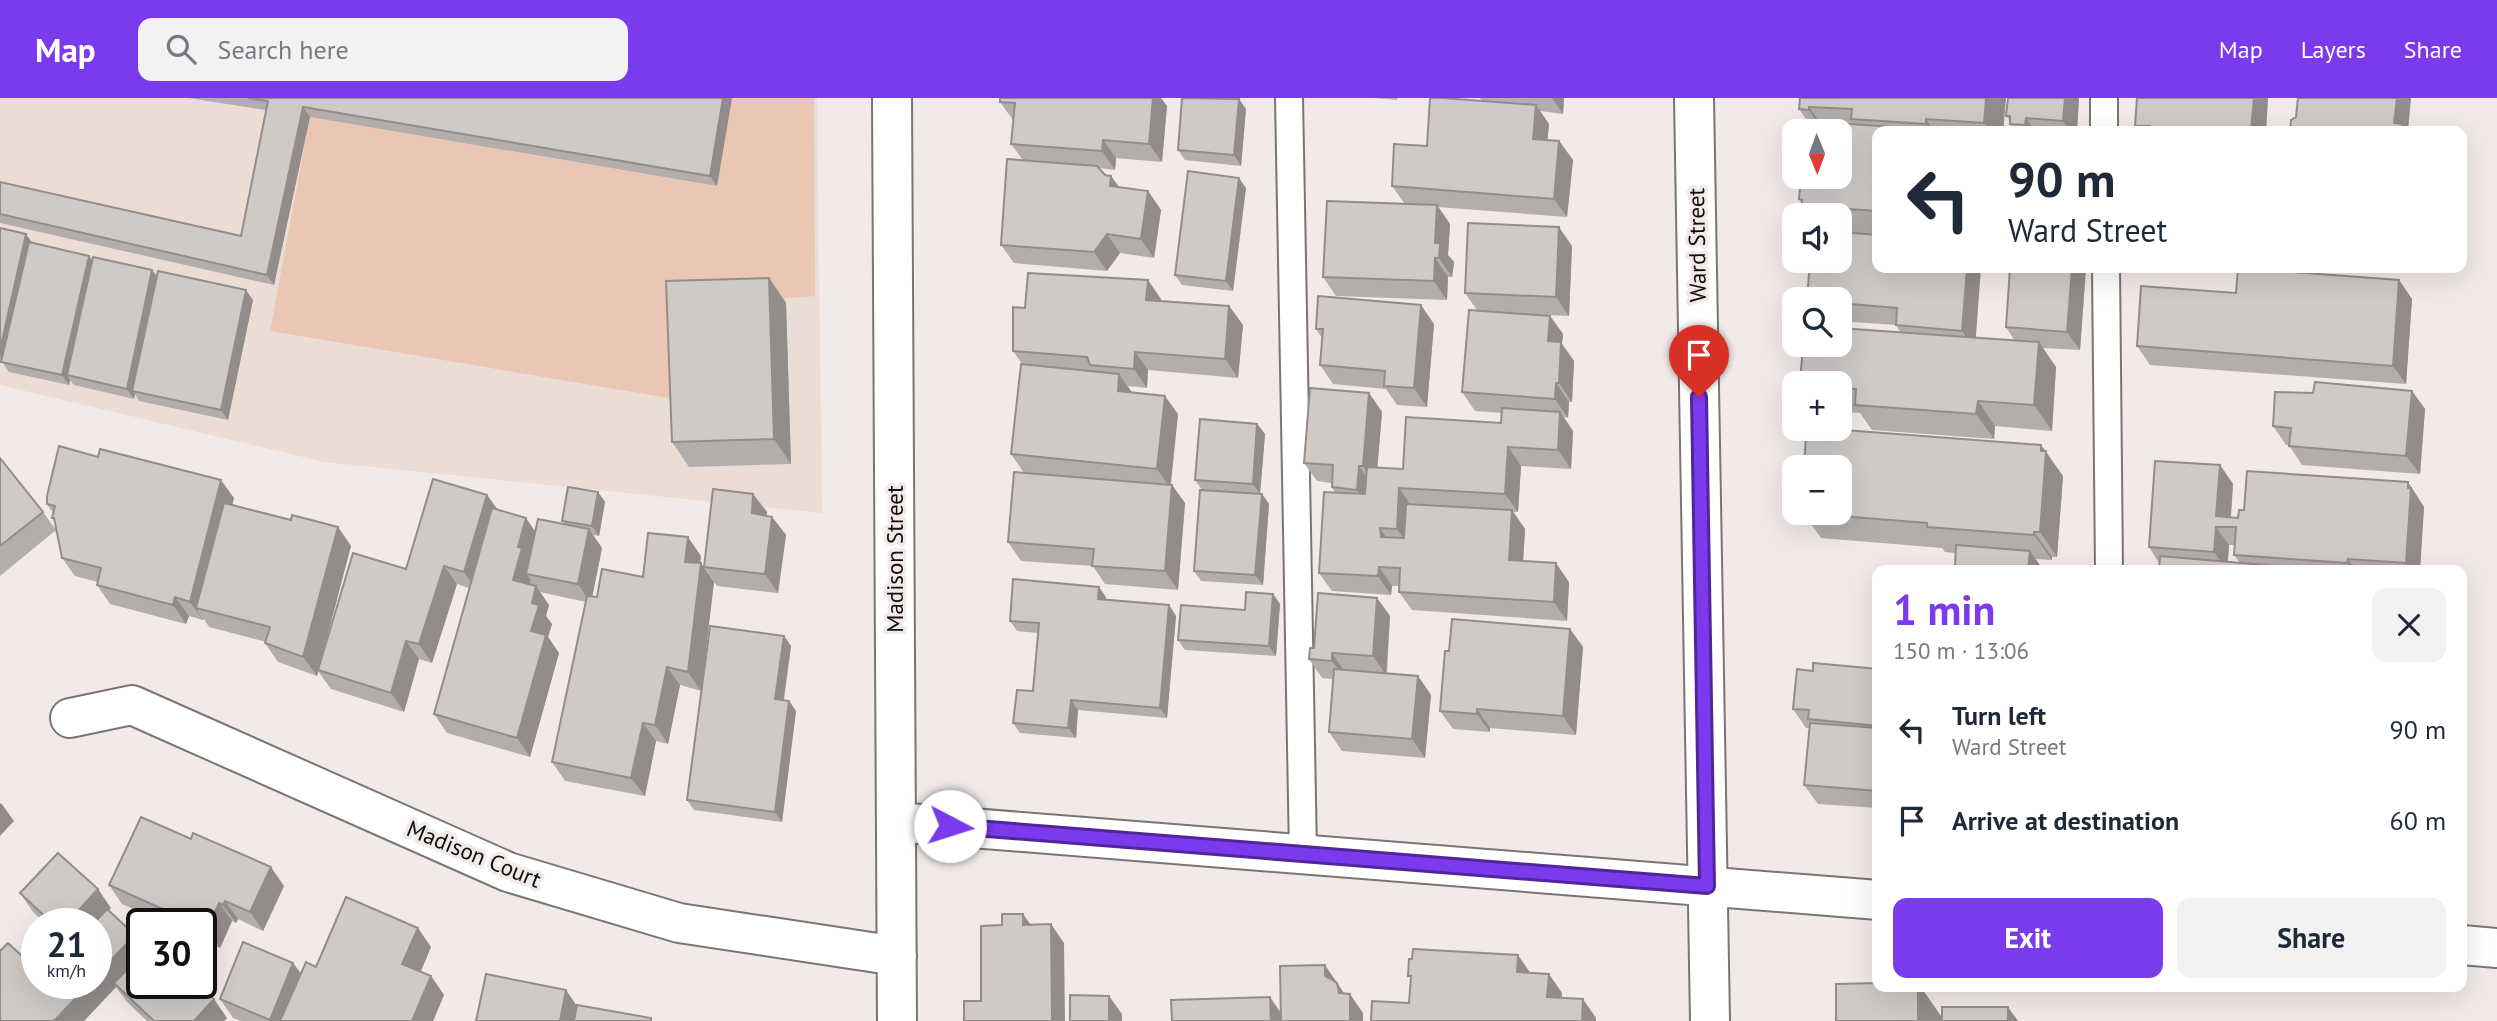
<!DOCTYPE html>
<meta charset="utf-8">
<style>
body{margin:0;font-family:"PT Sans",sans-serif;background:#f2f2f3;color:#1f2937;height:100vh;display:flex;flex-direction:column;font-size:26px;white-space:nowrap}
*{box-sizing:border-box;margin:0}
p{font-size:23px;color:#747a83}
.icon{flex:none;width:38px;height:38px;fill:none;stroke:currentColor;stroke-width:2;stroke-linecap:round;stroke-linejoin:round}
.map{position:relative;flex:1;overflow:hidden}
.details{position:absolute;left:1872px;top:467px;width:595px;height:427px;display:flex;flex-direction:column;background:#fff;border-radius:14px;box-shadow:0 7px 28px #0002}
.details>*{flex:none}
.banner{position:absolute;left:1872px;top:28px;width:595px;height:147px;border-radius:14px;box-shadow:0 7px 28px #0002;background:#fff;color:#1f2937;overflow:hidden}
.needle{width:46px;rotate:179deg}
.controls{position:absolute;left:1782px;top:21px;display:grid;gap:14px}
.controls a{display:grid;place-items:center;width:70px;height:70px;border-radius:14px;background:#fff;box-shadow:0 7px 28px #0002;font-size:35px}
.speed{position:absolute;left:21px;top:810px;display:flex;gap:14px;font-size:35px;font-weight:700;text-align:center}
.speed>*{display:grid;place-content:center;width:91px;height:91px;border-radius:50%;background:#fff;box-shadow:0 7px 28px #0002;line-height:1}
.speed small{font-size:18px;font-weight:400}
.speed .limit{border:4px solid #111;border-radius:10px;background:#fff;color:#111}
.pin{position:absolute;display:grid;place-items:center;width:60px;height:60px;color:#fff;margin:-72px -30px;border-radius:50% 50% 50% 0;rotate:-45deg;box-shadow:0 0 7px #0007}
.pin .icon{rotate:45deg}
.me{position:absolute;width:77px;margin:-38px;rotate:95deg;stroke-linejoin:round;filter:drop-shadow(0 0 5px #0008)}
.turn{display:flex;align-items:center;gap:24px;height:147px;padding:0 21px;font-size:32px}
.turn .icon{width:91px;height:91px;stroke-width:2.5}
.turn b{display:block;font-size:49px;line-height:60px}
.round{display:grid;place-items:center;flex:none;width:74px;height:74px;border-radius:14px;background:#f2f2f3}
.headline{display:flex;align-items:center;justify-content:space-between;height:119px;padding:0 21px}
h1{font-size:42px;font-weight:600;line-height:52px;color:#7c3aed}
.action{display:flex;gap:14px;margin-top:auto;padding:14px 21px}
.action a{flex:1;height:80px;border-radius:14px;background:#7c3aed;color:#fff;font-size:28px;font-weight:600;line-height:80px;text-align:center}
.action a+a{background:#f2f2f3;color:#1f2937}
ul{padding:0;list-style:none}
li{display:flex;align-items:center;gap:21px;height:91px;padding:0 21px}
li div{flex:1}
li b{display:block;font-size:26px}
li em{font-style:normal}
header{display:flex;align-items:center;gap:42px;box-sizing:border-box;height:98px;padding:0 35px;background:#7c3aed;color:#fff}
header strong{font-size:33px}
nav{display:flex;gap:38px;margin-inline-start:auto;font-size:24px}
.search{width:490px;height:63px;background:#f2f2f3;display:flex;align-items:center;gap:18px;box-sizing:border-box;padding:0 24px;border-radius:14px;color:#747a83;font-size:26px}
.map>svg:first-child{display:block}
.built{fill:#ebdcd6}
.green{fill:#ebc6b4}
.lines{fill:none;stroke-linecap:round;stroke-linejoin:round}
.service-casing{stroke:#7b7572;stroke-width:30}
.minor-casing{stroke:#7b7572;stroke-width:42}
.service{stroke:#fff;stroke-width:26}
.minor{stroke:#fff;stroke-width:38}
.wall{fill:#b3aeab;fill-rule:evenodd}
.shaded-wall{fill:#928d8b}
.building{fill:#d0cac7;stroke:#928d8b;stroke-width:2}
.route-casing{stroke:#51269a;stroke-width:18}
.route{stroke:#7c3aed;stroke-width:12}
.labels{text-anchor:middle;stroke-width:7;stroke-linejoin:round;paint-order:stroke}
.street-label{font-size:23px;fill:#100e0d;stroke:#f1eae8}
</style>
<header>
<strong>Map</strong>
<div class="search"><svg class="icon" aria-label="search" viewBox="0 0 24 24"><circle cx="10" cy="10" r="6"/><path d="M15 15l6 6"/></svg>Search here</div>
<nav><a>Map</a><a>Layers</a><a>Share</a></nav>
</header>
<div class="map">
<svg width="2497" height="923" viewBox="0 0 2497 923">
<rect width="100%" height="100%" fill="#f1eae8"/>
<path class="built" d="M0 0H817L822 415 324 364 0 287Z"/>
<path class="green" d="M732 0H814L815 198 684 208 687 303 270 233 310 19 716 88Z"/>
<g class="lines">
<g class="service-casing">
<path id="service" d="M1289 0 1303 755
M2104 0V33
M2106 170 2109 472"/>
</g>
<g class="minor-casing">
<path id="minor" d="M892 0 897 923
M1694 0 1710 923
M70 620 132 607 508 774 679 825 897 858
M896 724 1878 802
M2462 847 2497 850"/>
</g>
<use href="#service" class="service"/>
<use href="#minor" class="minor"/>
</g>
<path class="wall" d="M188 0H732L717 88 310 19 274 187 0 125V84L241 138 266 12Z
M1000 0H1161L1167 8 1162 64 1116 60 1115 72 1099 70 1105 77 1111 78 1119 89 1148 93 1161 112 1154 160 1120 155 1107 173 1014 165 1001 147 1023 62 1011 46 1013 22 1000 4Z
M1374 0H1397V2Z
M1480 0H1564L1563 16 1540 13 1549 26 1547 42 1559 43 1573 62 1567 119 1438 109 1450 126 1448 157 1454 164 1452 179H1448L1447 202 1336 198 1323 179 1405 106 1392 88 1427 48 1482 3Z
M1800 0H2006L2003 33H1878V136L1839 134V117H1809L1799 101 1808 26V24L1799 11Z
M2079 0 2077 33H2015L2010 26V23L2006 18Z
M2137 0H2268L2266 33H2139L2135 28Z
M1246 11 1241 68 1185 62 1178 52Z
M1246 90 1233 193 1182 187 1175 177Z
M0 130 33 145 93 163 152 172 157 178 253 202 228 322 139 303 135 296 134 301 74 287 70 282 69 287 9 274 3 265H0Z
M1878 137 1976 240 2015 243 2006 229 2010 170H2086L2080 252 2042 250 2056 269 2052 333 1995 328 1994 341 1872 332 1860 315 1839 313V285L1900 234 1896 227 1839 223V201Z
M1572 148 1569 218 1522 216 1550 218 1563 236 1562 246 1574 263 1572 304H1569L1568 320 1564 319 1573 333 1571 371 1521 368 1518 414H1513L1525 431 1523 463 1569 484 1567 523 1412 512 1399 494 1400 488H1392L1391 497 1332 493 1319 475 1335 395 1332 389V385L1317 383 1304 365 1369 295 1382 314 1377 370 1403 371 1501 325 1502 315 1475 313 1462 294 1477 212 1465 195Z
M2180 170H2244L2399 182 2412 201 2406 286 2150 267 2137 248 2236 195 2238 175Z
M769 180 786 205 791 366 689 369 672 344Z
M1161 201V203L1229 208 1243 227 1238 280 1148 272 1147 290 1128 288 1132 294 1178 316 1171 386 1172 387 1185 405 1178 492 1105 486 1093 468 1021 463 1008 444 1049 377 1024 375 1011 356 1022 266 1013 253 1025 210Z
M1434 226 1427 309 1397 307 1386 291 1333 286 1320 267 1322 240 1316 231Z
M2412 293 2425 311 2420 376 2302 367 2289 347H2286L2273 328 2313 295Z
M1257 326 1265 336 1260 396H1262L1269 406 1263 487 1201 483 1194 473 1202 392 1195 382Z
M2041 347 2063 378 2057 459H2052V462L2036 461 2043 472 1955 468V455L1945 454 1942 450 1821 440 1803 415Z
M0 360 43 414 56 432 0 478Z
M2220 367 2233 386 2231 419 2238 420 2244 412 2408 384 2424 409 2420 472H2159V465L2149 449ZM2229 447H2235L2234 457 2240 465 2228 464Z
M598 394 605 404 599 438 593 437 602 450 592 499H597L643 479 701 458 700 465 714 484 701 593 680 587 668 646 656 643 645 698 565 683 552 664 586 504 540 494 549 507 546 518 552 526 548 539 559 555 530 659 447 635 434 616 469 490 457 486 432 565 419 561 404 614 331 591 318 573 317 578 278 564 265 545 266 544 209 529 204 521 203 522 189 518 186 526 110 506 97 487 98 484 75 478 62 460 55 425 52 420 53 415 47 406 234 400 232 407 291 422 338 429 351 448 322 556 406 471 487 397 498 412 535 433 564 426 562 423Z
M753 396 767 414 766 418 772 419 786 437 778 495 717 488 704 469Z
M1273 496 1280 506 1276 558 1185 552 1178 542 1245 512Z
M1106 499V502L1169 507 1176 518 1167 620 1078 612 1076 640 1020 635 1013 625 1033 593 1038 535 1017 533 1010 523Z
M1377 500 1390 518 1387 575 1418 578 1431 597 1425 660 1342 653 1329 634 1333 581 1322 580 1309 561 1314 550Z
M1570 531 1583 549 1576 637 1490 630V634L1453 631 1440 613 1449 553Z
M784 538 791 548 784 602 789 603 796 613 782 724 694 712 687 702Z
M1878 571V710L1818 706 1804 687 1809 630H1806L1793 611 1813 573Z
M109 787 284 788 263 833 238 821 236 825 232 823 220 850 201 841V826H167L122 806Z
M20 795 111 810 108 812 142 886 227 920 224 923H147L127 904 116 889 84 923 37 886 96 826H46L33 814Z
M431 849 420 874 431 878 444 897 433 923H241L233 920 220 901 293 865 301 875 316 869Z"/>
<path class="shaded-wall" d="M723 0H732L717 88 710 78Z
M1153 0H1161L1167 8 1162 64 1149 46Z
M1552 0H1564L1563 16Z
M1986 0H2006L2003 33H1991L1984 25Z
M2065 0H2079L2077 33H2070L2063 23Z
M2254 0H2268L2266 33H2251Z
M2397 0H2411L2408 33H2400L2394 25Z
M1239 1 1246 11 1241 68 1234 57Z
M1536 7 1549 26 1546 59 1533 41Z
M303 9 310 19 274 187 267 177Z
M1809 9 1826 33H1823L1809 12Z
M2026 20 2035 33H2030L2025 27Z
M1926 21 1934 33H1931L1926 26Z
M1103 42 1116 60 1115 72 1102 53Z
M1559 43 1573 62 1567 119 1554 101Z
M1111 78 1124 96 1110 88Z
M1239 80 1246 90 1233 193 1226 183Z
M1148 93 1161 112 1154 160 1141 141Z
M1437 107 1450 126 1448 157 1454 164 1452 179 1439 160 1435 145Z
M1559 129 1572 148 1569 218 1556 199Z
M26 136 33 146 5 264 0 258V252Z
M1107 136 1120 155 1107 173 1094 154Z
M89 158 96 168 67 277 70 282 69 287 62 277Z
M1435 160 1448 179 1447 202 1434 183Z
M1967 170H1981L1975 251 1962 233Z
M2072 170H2086L2080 252 2067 234Z
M152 172 159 182 132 293 135 296 134 301 127 291Z
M769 180 786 205 791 366 774 341Z
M1148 182 1161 201 1159 220 1146 202Z
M2399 182 2412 201 2406 286 2393 268Z
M246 192 253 202 228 322 221 312Z
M1421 207 1434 226 1427 309 1414 290Z
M1229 208 1243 227 1238 280 1225 261Z
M1550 218 1563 236 1562 246 1574 263 1572 304 1559 285 1548 243Z
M2039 244 2056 269 2052 333 2034 307Z
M1135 254 1148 272 1147 290 1134 271Z
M1119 276 1132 295 1118 293Z
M1556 285 1569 304 1568 320 1555 301Z
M2412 293 2425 311 2420 376 2406 358Z
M1369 295 1382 314 1376 387 1363 368Z
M1165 298 1178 316 1170 390 1157 371Z
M1978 303 1995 328 1994 341 1976 316Z
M1560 314 1573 333 1571 371 1558 352Z
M1257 326 1265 336 1260 396 1253 386Z
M2041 347 2063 378 2057 459 2040 434Z
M1508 349 1521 368 1518 414 1505 396Z
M2220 367 2233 386 2230 429 2216 418Z
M1359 368 1372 387 1370 410 1357 392Z
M221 382 234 400 206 513 196 510 203 522 190 504Z
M2408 384 2424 409 2420 472H2411L2406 465Z
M1172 387 1185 405 1178 492 1165 473Z
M1399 390 1412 409 1410 449 1397 431Z
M598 394 605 404 599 438 592 428Z
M753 396 767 414 765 434 752 415Z
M1262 396 1269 406 1263 487 1255 477Z
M487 397 500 415 477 493 464 474Z
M1512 412 1525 431 1522 481 1509 462Z
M772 419 786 437 778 495 765 476Z
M526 420 539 439 526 476 531 482 526 501 513 482 518 449Z
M338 429 351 448 317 578 303 559Z
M2216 429 2229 447 2227 472 2214 454Z
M1380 430 1393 449 1381 439Z
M589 431 602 450 591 505 578 486Z
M2034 434 2052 459V462L2034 437Z
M688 439 701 458 698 482 685 464Z
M2030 453 2043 472H2028Z
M2348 461 2356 472H2352L2347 465Z
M701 465 714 484 701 593 688 574Z
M1556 465 1569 484 1567 523 1554 504Z
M444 468 457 486 432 565 419 546Z
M1379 469 1392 488 1391 497 1378 478Z
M536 488 549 507 546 518 552 526 548 539 559 555 530 659 517 640 531 533 532 505Z
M1099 489 1106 499 1105 511 1098 501Z
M1273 496 1280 506 1276 558 1269 548Z
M175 499 189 518 186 526 173 507Z
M1377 500 1390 518 1386 577 1373 558Z
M1169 507 1176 518 1167 620 1160 610Z
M1570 531 1583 549 1576 637 1563 618Z
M784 538 791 548 782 612 775 601Z
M406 543 419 561 404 614 391 595Z
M1332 555 1345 574V581L1332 563Z
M667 569 680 587 668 646 655 627Z
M1418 578 1431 597 1425 660 1412 641Z
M1071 602 1078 612 1076 640 1068 630Z
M789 603 796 613 782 724 775 714Z
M1477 611 1490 630V634L1477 616Z
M643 625 656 643 645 698 631 680Z
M1 705 14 723 0 738V706Z
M271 769 284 788 263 833 250 814Z
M98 791 111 810 96 826H66Z
M225 803 238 821 236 825 223 807Z
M219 805 232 823 220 850 207 831Z
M1023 816 1036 834 1023 827Z
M1051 826 1064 845 1065 923H1052Z
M418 830 431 849 416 885 402 866Z
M135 837 142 847V862L114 885 116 889 84 923H54L89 886H96V878Z
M1518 857 1531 876 1517 874Z
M293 865 306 883 290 923H270V922Z
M1325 867 1350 904V896L1363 915V923H1350L1325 878Z
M1549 876 1562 895 1560 918 1547 899Z
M431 878 444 897 433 923H412Z
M1918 889H1921L1941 918V923H1918Z
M566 892 579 911 576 923H560Z
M1109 898 1122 916V923H1109Z
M1270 899 1283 918V923H1271Z
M214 901 227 920 224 923H194Z
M1583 901 1596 920V923H1582Z
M2008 909 2018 923H2008Z"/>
<path class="building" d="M248 0H723L710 78 303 9 267 177 0 116V84L241 138 268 3Z
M1000 0H1153L1149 46 1103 42 1102 53 1011 46 1015 5 1000 4Z
M1182 0 1239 1 1234 57 1178 52Z
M1430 0H1443L1536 7 1533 41 1559 43 1554 101 1392 88 1394 46 1427 48Z
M1800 0H1986L1984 25 1926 21V26L1851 21 1852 11 1809 9V12L1799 11Z
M2008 0H2065L2063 23 2026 20 2025 27 2010 26V18H2006Z
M2137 0H2254L2251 33H2150V28H2135Z
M2298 0H2397L2394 25 2402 26V33H2290L2291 22 2296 19Z
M1808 23 1950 33H1878V113L1802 108V102L1799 101 1801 79H1839V33H1804L1805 26H1808Z
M1007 61 1097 68 1105 77 1111 78 1110 88 1148 93 1141 141 1107 136 1094 154 1001 147Z
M1188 73 1239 80 1226 183 1175 177Z
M1327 103 1437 107 1435 145H1440L1439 160H1435L1434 183 1323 179Z
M1468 125 1559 129 1556 199 1465 195Z
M0 130 26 136 0 252Z
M1839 134 1878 137V170H1967L1962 233 1896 227 1897 210 1839 205V201H1807L1810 163H1839Z
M29 144 89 158 62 277 1 264Z
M93 159 152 172 127 291 67 277Z
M2010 170H2072L2067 234 2006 229Z
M2238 170 2399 182 2393 268 2137 248 2141 188 2236 195Z
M158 173 246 192 221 312 132 293Z
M1028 175 1148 182 1146 202 1229 208 1225 261 1135 254 1134 271 1090 267 1087 259 1013 253V209L1025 210Z
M769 180 774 341 672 344 666 183Z
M1318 198 1421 207 1414 290 1384 288 1385 273 1320 267 1323 231H1316Z
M1469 212 1550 218 1548 243 1561 244 1559 285H1556L1555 301 1462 294Z
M1839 230 2039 244 2034 307 1978 303 1976 316 1855 307 1856 291 1839 290V285H1800L1803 247H1839Z
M1021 266 1119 276 1118 293 1165 298 1157 371 1011 356Z
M2315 284 2412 293 2406 358 2289 348 2291 330 2273 328 2275 294 2313 295Z
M1310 290 1369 295 1363 368H1359L1357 392 1332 389 1333 367 1304 365Z
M1502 310 1560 314 1558 352 1508 349 1505 396 1399 390 1397 431 1380 430 1381 439 1404 440 1406 406 1512 412 1509 462 1556 465 1554 504 1399 494 1400 470 1379 469 1378 478 1319 475 1324 394 1365 396 1367 369 1403 371 1406 319 1501 325Z
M1200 321 1257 326 1253 386 1195 382Z
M1809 331H1831L2041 347V353H2046L2040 434H2034V437L1927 429V425L1803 415H1839V369H1804L1806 337 1809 336Z
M59 348 98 359 100 351 221 382 190 504 175 499 173 507 97 487 101 470 62 460 54 420H52L55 408 47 406V398Z
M0 360 43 414 0 448Z
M2155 363 2220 367 2216 418 2238 420 2239 412H2244L2247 373 2408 384V390H2411L2406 465 2348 461 2347 465 2234 457 2236 429H2216L2214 454 2149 449Z
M1014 374 1172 387 1165 473 1092 468 1094 451 1008 444Z
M433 381 487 397 464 474 444 468 419 546 406 543 391 595 318 572 353 455 406 471Z
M568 389 598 394 592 428 562 423Z
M713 391 753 396 752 415 772 419 765 476 704 469Z
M1200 392 1262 396 1255 477 1194 473Z
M224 405 291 422 292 417 338 429 303 559 265 545 270 529 196 510Z
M492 410 526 420 518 449 522 450 513 482 536 488 532 505 539 507 531 533 546 537 517 640 434 616Z
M538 421 589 431 578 486 526 476Z
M648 435 688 439 685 464 701 465 688 574 667 569 655 627 643 625 631 680 552 664 587 498 597 499 602 471 643 479Z
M1956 447 2030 453 2028 472H1942V468H1955Z
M2160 458 2324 472H2159Z
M1013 481 1099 489 1098 501 1169 507 1160 610 1071 602 1068 630 1013 625 1017 592 1033 593 1039 525 1010 523Z
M1246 494 1273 496 1269 548 1178 542 1181 507 1245 512Z
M1318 495 1377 500 1373 558 1332 555V563L1309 561 1310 550H1314Z
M1452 521 1570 531 1563 618 1477 611V616L1440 613 1445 553H1449Z
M710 528 784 538 775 601 789 603 775 714 687 702Z
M1813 565 1878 571V628L1808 621 1809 612 1793 611 1797 571 1813 573Z
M1334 571 1418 578 1412 641 1329 634Z
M1810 625 1878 630V693L1804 687Z
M141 719 191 741 193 735 271 769 250 814 225 803 223 807 219 805 207 831 201 828V826H196L109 787Z
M58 755 98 791 66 826H53L20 795Z
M346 799 418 830 402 866 431 878 412 923H280L306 864 316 869Z
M107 811 135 837 96 878V826H93Z
M1002 816H1023V827L1051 826 1052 923H964V903H981V828L1002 827Z
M243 844 293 865 270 922 220 901Z
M8 845 37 872V886H89L54 923H0V853Z
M1413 851 1518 857 1517 874 1549 876 1547 899 1583 901 1582 923H1371L1372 903 1409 905 1411 878H1408L1409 861H1412Z
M142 856V886H197L214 901 194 923H154L114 885Z
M1325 867V878L1337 885 1339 895 1350 896V923H1281L1280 868Z
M486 876 566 892 560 923H476Z
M1878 885V889H1918V923H1836V886Z
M1070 897 1109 898V923H1070Z
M1270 899 1271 923H1172L1171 902Z
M577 907 651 920V923H574Z
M1942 909H2008V923H1942Z"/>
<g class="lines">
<g class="route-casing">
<path id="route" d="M950 728 1707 788 1699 299"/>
</g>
<use href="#route" class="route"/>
</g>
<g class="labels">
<g class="street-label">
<text transform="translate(1697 147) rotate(-91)" y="8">Ward Street</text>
<text transform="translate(895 461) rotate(-90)" y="8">Madison Street</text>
<text transform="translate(474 756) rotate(22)" y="8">Madison Court</text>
</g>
</g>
</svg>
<div class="controls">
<a><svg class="needle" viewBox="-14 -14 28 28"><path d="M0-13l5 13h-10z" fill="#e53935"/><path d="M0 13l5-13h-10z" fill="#747a83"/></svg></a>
<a><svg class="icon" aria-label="sound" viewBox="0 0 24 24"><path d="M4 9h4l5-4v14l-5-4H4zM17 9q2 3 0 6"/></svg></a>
<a><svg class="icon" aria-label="search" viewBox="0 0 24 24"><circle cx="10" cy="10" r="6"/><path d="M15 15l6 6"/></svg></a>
<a>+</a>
<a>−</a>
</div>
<div class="speed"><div>21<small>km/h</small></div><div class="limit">30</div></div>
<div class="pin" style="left:1699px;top:299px;background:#d93025"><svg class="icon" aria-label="arrive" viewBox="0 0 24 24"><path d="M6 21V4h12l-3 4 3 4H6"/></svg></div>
<svg class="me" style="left:950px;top:728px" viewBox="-20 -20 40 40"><circle r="19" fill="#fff"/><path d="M0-13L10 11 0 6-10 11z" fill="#7c3aed"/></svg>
<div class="banner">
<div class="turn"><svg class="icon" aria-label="left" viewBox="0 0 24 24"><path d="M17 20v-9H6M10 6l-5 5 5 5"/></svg><div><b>90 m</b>Ward Street</div></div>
</div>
<section class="details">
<div class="headline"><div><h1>1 min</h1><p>150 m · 13:06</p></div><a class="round"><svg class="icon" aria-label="close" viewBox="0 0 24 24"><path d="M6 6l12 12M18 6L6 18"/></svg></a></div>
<ul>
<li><svg class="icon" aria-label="left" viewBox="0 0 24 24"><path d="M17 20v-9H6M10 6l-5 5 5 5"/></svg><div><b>Turn left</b><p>Ward Street</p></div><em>90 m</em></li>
<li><svg class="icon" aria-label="arrive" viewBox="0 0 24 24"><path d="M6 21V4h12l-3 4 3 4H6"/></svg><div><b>Arrive at destination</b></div><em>60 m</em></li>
</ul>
<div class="action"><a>Exit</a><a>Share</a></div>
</section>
</div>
